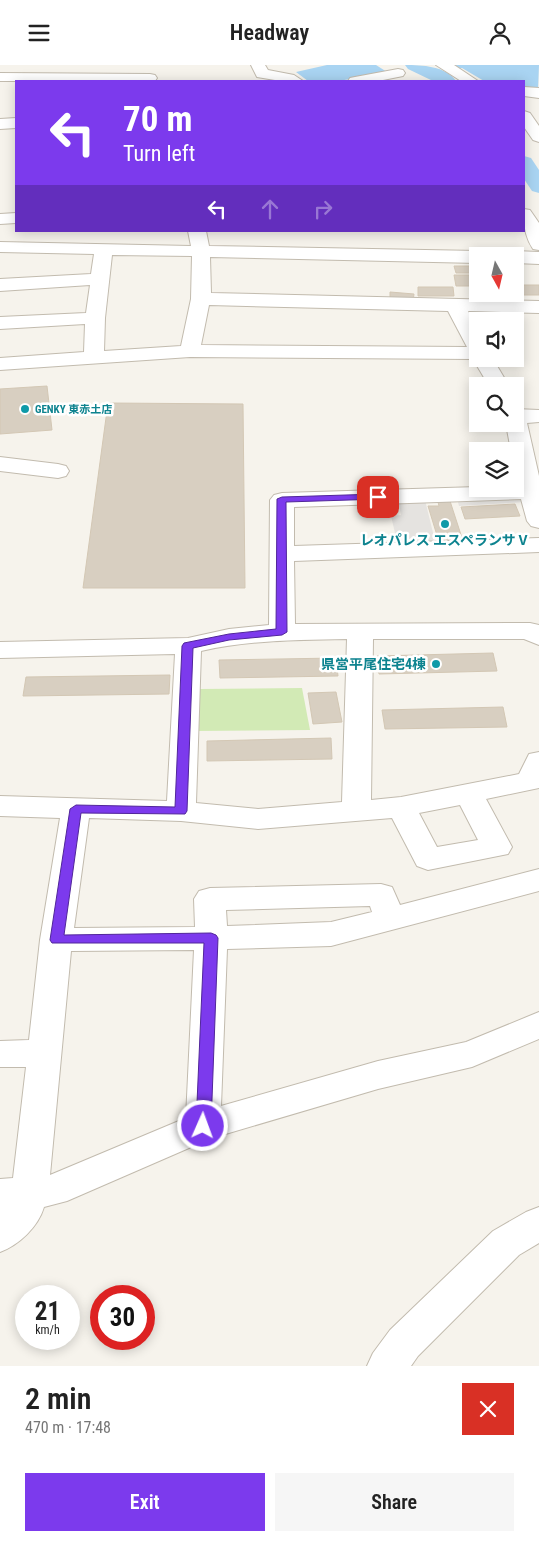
<!DOCTYPE html>
<meta charset="utf-8">
<style>
body{margin:0;font-family:"Roboto Condensed","Noto Sans JP",sans-serif;background:#f6f6f6;color:#222;height:100vh;display:flex;flex-direction:column;font-size:19px;white-space:nowrap}
*{box-sizing:border-box;margin:0}
p{font-size:16px;color:#767676}
.icon{flex:none;width:28px;height:28px;fill:none;stroke:currentColor;stroke-width:2;stroke-linecap:round;stroke-linejoin:round}
.map{position:relative;height:1301px;overflow:hidden}
.sheet{display:flex;flex-direction:column;background:#fff;flex:1}
.sheet>*{flex:none}
.top-card{position:absolute;left:15px;top:15px;width:510px;height:152px;border-radius:0px;box-shadow:0 2px 12px #0003;background:#7c3aed;color:#fff;overflow:hidden}
.needle{width:32px;rotate:172deg}
.buttons{position:absolute;left:469px;top:182px;display:grid;gap:10px}
.buttons a{display:grid;place-items:center;width:55px;height:55px;border-radius:0px;background:#fff;box-shadow:0 2px 12px #0003;font-size:25px}
.speed{position:absolute;left:15px;top:1220px;display:flex;gap:10px;font-size:25px;font-weight:700;text-align:center}
.speed>*{display:grid;place-content:center;width:65px;height:65px;border-radius:50%;background:#fff;box-shadow:0 2px 12px #0003;line-height:1}
.speed small{font-size:12px;font-weight:400}
.speed .limit{border:8px solid #d22;background:#fff;color:#111}
.pin{position:absolute;display:grid;place-items:center;width:42px;height:42px;color:#fff;margin:-21px;border-radius:10px;box-shadow:0 2px 8px #0006}
.me{position:absolute;width:55px;margin:-28px;rotate:2deg;stroke-linejoin:round;filter:drop-shadow(0 0 4px #0008)}
.turn{display:flex;align-items:center;gap:18px;height:105px;padding:0 25px;font-size:22px}
.turn .icon{width:65px;height:65px;stroke-width:2.5}
.turn b{display:block;font-size:35px;line-height:42px}
.lanes{display:flex;align-items:center;height:48px;padding:0 25px;background:#0003;justify-content:center;gap:25px;direction:ltr}
.lanes .off{opacity:.35}
.round{display:grid;place-items:center;flex:none;width:52px;height:52px;border-radius:0px;background:#f6f6f6}
.overview{display:flex;align-items:center;justify-content:space-between;height:85px;padding:0 25px}
h1{font-size:30px;font-weight:600;line-height:38px}
.action{display:flex;gap:10px;margin-top:auto;padding:10px 25px}
.action a{flex:1;height:58px;border-radius:0px;background:#7c3aed;color:#fff;font-size:20px;font-weight:600;line-height:58px;text-align:center}
.action a+a{background:#f6f6f6;color:#222}
header{display:flex;justify-content:space-between;align-items:center;height:65px;padding:0 25px;background:#fff;font-size:22px;font-weight:600}
.map>svg:first-child{display:block}
.green{fill:#d2eab5}
.parking{fill:#e5e3e0}
.water{fill:#a9d4f2}
.lines{fill:none;stroke-linecap:round;stroke-linejoin:round}
.river{fill:#a9d4f2;fill-rule:evenodd}
.building{fill:#d8cfc1;stroke:#d3c7b4}
.minor-casing{stroke:#c2bbae;stroke-width:2}
.minor{fill:#fff;fill-rule:evenodd}
.route{fill:#7c3aed;stroke:#51269a}
.culture-dot{fill:#0f9aa8;stroke:#fff;stroke-width:2}
.labels{text-anchor:middle;stroke-width:5;stroke-linejoin:round;paint-order:stroke}
.far-culture-label{font-size:11px;font-weight:bold;fill:#0d838f;stroke:#fff;text-anchor:start}
.culture-label{font-size:14px;font-weight:bold;fill:#0d838f;stroke:#fff}
</style>
<header><svg class="icon" aria-label="menu" viewBox="0 0 24 24"><path d="M4 6h16M4 12h16M4 18h16"/></svg>Headway<svg class="icon" aria-label="person" viewBox="0 0 24 24"><circle cx="12" cy="8" r="4"/><path d="M4 21q1-7 8-7t8 7"/></svg></header>
<div class="map">
<svg width="539" height="1301" viewBox="0 0 539 1301">
<rect width="100%" height="100%" fill="#f6f3ec"/>
<path class="green" d="M302 623 310 665 195 666 200 624Z"/>
<path class="parking" d="M518 431 526 437 459 441 457 434Z
M425 435 436 480 398 481 391 451 401 450 398 436Z"/>
<path class="water" d="M327 0H376L387 7 339 16H308L296 7Z
M451 0H539L538 25H524V16H484L462 3 458 4Z"/>
<g class="lines">
<path class="river" d="M405 0C422 0 446 1 456 16H433L408 4Z
M524 91 531 93 539 105V128L532 126 524 114Z"/>
</g>
<path class="building" d="M454 201H476L478 208H456Z
M454 210H478V224L472 223V221H456Z
M515 220H539V230H501L515 229Z
M418 222H453L454 231H418Z
M390 227 414 229 413 237 390 236Z
M47 321 52 365 0 369V324Z
M108 338 243 339 245 523H83Z
M450 436 463 476 439 477 428 441H439L438 437Z
M515 439 520 451 465 454 461 442Z
M493 588 497 606 379 609 377 591Z
M336 593 338 611 220 613 219 595Z
M170 610 169 629 23 631 26 612Z
M336 627 342 657 313 659 308 628Z
M503 642 507 662 385 664 382 645Z
M331 673 332 694 207 696V676Z"/>
<g class="lines">
<g class="minor-casing">
<path id="minor" d="M251 0H265L268 5 294 10 303 16H281L257 12Z
M436 0H454L478 16H461Z
M398 4 403 5 405 8 403 11 378 16H348L350 13 355 12Z
M0 8 150 9 155 10 157 13 155 16H0Z
M524 22 539 23V33L524 31Z
M524 46 530 48 539 61V77L533 75 524 62Z
M16 53V63L0 64V54Z
M524 144 530 145 539 158V185L533 184C525 172 523 157 524 144Z
M16 148V158L0 159V149Z
M188 166H206L209 181 478 186 484 188 487 191H478V198L210 192 211 228 539 236V248L468 246 478 264V294H493L509 321H489L473 294 190 292 0 305V293L84 287 85 259 0 264V252L86 248 90 220 0 226V214L91 209 94 189 0 187V177L191 181ZM112 190 192 191 191 234 181 281 104 286 105 253ZM209 240 448 246 467 282 201 280Z
M515 186 539 187V199L515 198V191H506L509 188Z
M515 344 539 345V357L527 358 539 411V463L531 461 527 456 521 434 294 442V481L539 473V487L294 496 295 559 530 558 539 560V580L524 574H373L371 735 401 732 519 709 529 689 539 687V723L486 734 512 782 508 789 428 805 417 801 392 753 258 764 181 756 89 753 74 863 195 862 194 834 199 826 210 823 381 819 392 822 400 840 539 804V826L331 881 227 884 221 1041 378 996 466 977 539 947V974L472 1002 378 1024 212 1073 67 1136 44 1142C38 1162 19 1180 0 1187V1114L13 1113 26 1002H0V976L29 975 40 875 60 753 0 751V731L167 736 175 589 0 593V577L188 573 229 564 269 560 270 435 274 430 282 428 478 422V424H515V421L518 420 515 404V386H511L506 359H515ZM347 574 342 737 258 744 196 738 201 586C249 575 297 575 347 574ZM460 740 478 775 437 782 419 748ZM370 841 372 847 331 857 227 861 226 845ZM194 885 186 1053 50 1110 71 886Z
M0 392 58 399 66 401 69 406 66 411 58 413 0 406Z
M539 1142V1178L519 1190 418 1291 411 1301H367L373 1288 390 1265 493 1166 526 1147Z"/>
</g>
<use href="#minor" class="minor"/>
</g>
<path class="route" d="M378 429 382 432 381 434 286 437 287 567 282 570 229 575 193 583 187 746 185 749 81 748 64 870 211 868 216 870 218 873 211 1061 208 1066 203 1067 198 1066 196 1061 204 878H52L50 875 70 744 76 740 175 742 182 581 184 578 229 569 276 564 277 434 282 432Z"/>
<g class="culture-dot">
<circle cx="25" cy="344" r="5"/>
<circle cx="445" cy="459" r="5"/>
<circle cx="436" cy="599" r="5"/>
</g>
<g class="labels">
<g class="far-culture-label">
<text x="35" y="348">GENKY 東赤土店</text>
</g>
<g class="culture-label">
<text x="445" y="480">レオパレス エスペランサⅤ</text>
<text x="426" y="604" text-anchor="end">県営平尾住宅4棟</text>
</g>
</g>
</svg>
<div class="buttons">
<a><svg class="needle" viewBox="-14 -14 28 28"><path d="M0-13l5 13h-10z" fill="#e53935"/><path d="M0 13l5-13h-10z" fill="#767676"/></svg></a>
<a><svg class="icon" aria-label="sound" viewBox="0 0 24 24"><path d="M4 9h4l5-4v14l-5-4H4zM17 9q2 3 0 6"/></svg></a>
<a><svg class="icon" aria-label="search" viewBox="0 0 24 24"><circle cx="10" cy="10" r="6"/><path d="M15 15l6 6"/></svg></a>
<a><svg class="icon" aria-label="layers" viewBox="0 0 24 24"><path d="M12 4l9 5-9 5-9-5zM3 14l9 5 9-5"/></svg></a>
</div>
<div class="speed"><div>21<small>km/h</small></div><div class="limit">30</div></div>
<div class="pin" style="left:378px;top:432px;background:#d93025"><svg class="icon" aria-label="arrive" viewBox="0 0 24 24"><path d="M6 21V4h12l-3 4 3 4H6"/></svg></div>
<svg class="me" style="left:203px;top:1061px" viewBox="-20 -20 40 40"><circle r="17" fill="#7c3aed" stroke="#fff" stroke-width="3"/><path d="M0-11L8 9 0 5-8 9z" fill="#fff"/></svg>
<div class="top-card">
<div class="turn"><svg class="icon" aria-label="left" viewBox="0 0 24 24"><path d="M17 20v-9H6M10 6l-5 5 5 5"/></svg><div><b>70 m</b>Turn left</div></div>
<div class="lanes"><svg class="icon" aria-label="left" viewBox="0 0 24 24"><path d="M17 20v-9H6M10 6l-5 5 5 5"/></svg><svg class="icon off" aria-label="ahead" viewBox="0 0 24 24"><path d="M12 20V5M6 11l6-6 6 6"/></svg><svg class="icon off" aria-label="right" viewBox="0 0 24 24"><path d="M7 20v-9h11M14 6l5 5-5 5"/></svg></div>
</div>
</div>
<section class="sheet">
<div class="overview"><div><h1>2 min</h1><p>470 m · 17:48</p></div><a class="round" style="background:#d93025;color:#fff"><svg class="icon" aria-label="close" viewBox="0 0 24 24"><path d="M6 6l12 12M18 6L6 18"/></svg></a></div>
<div class="action"><a>Exit</a><a>Share</a></div>
</section>
